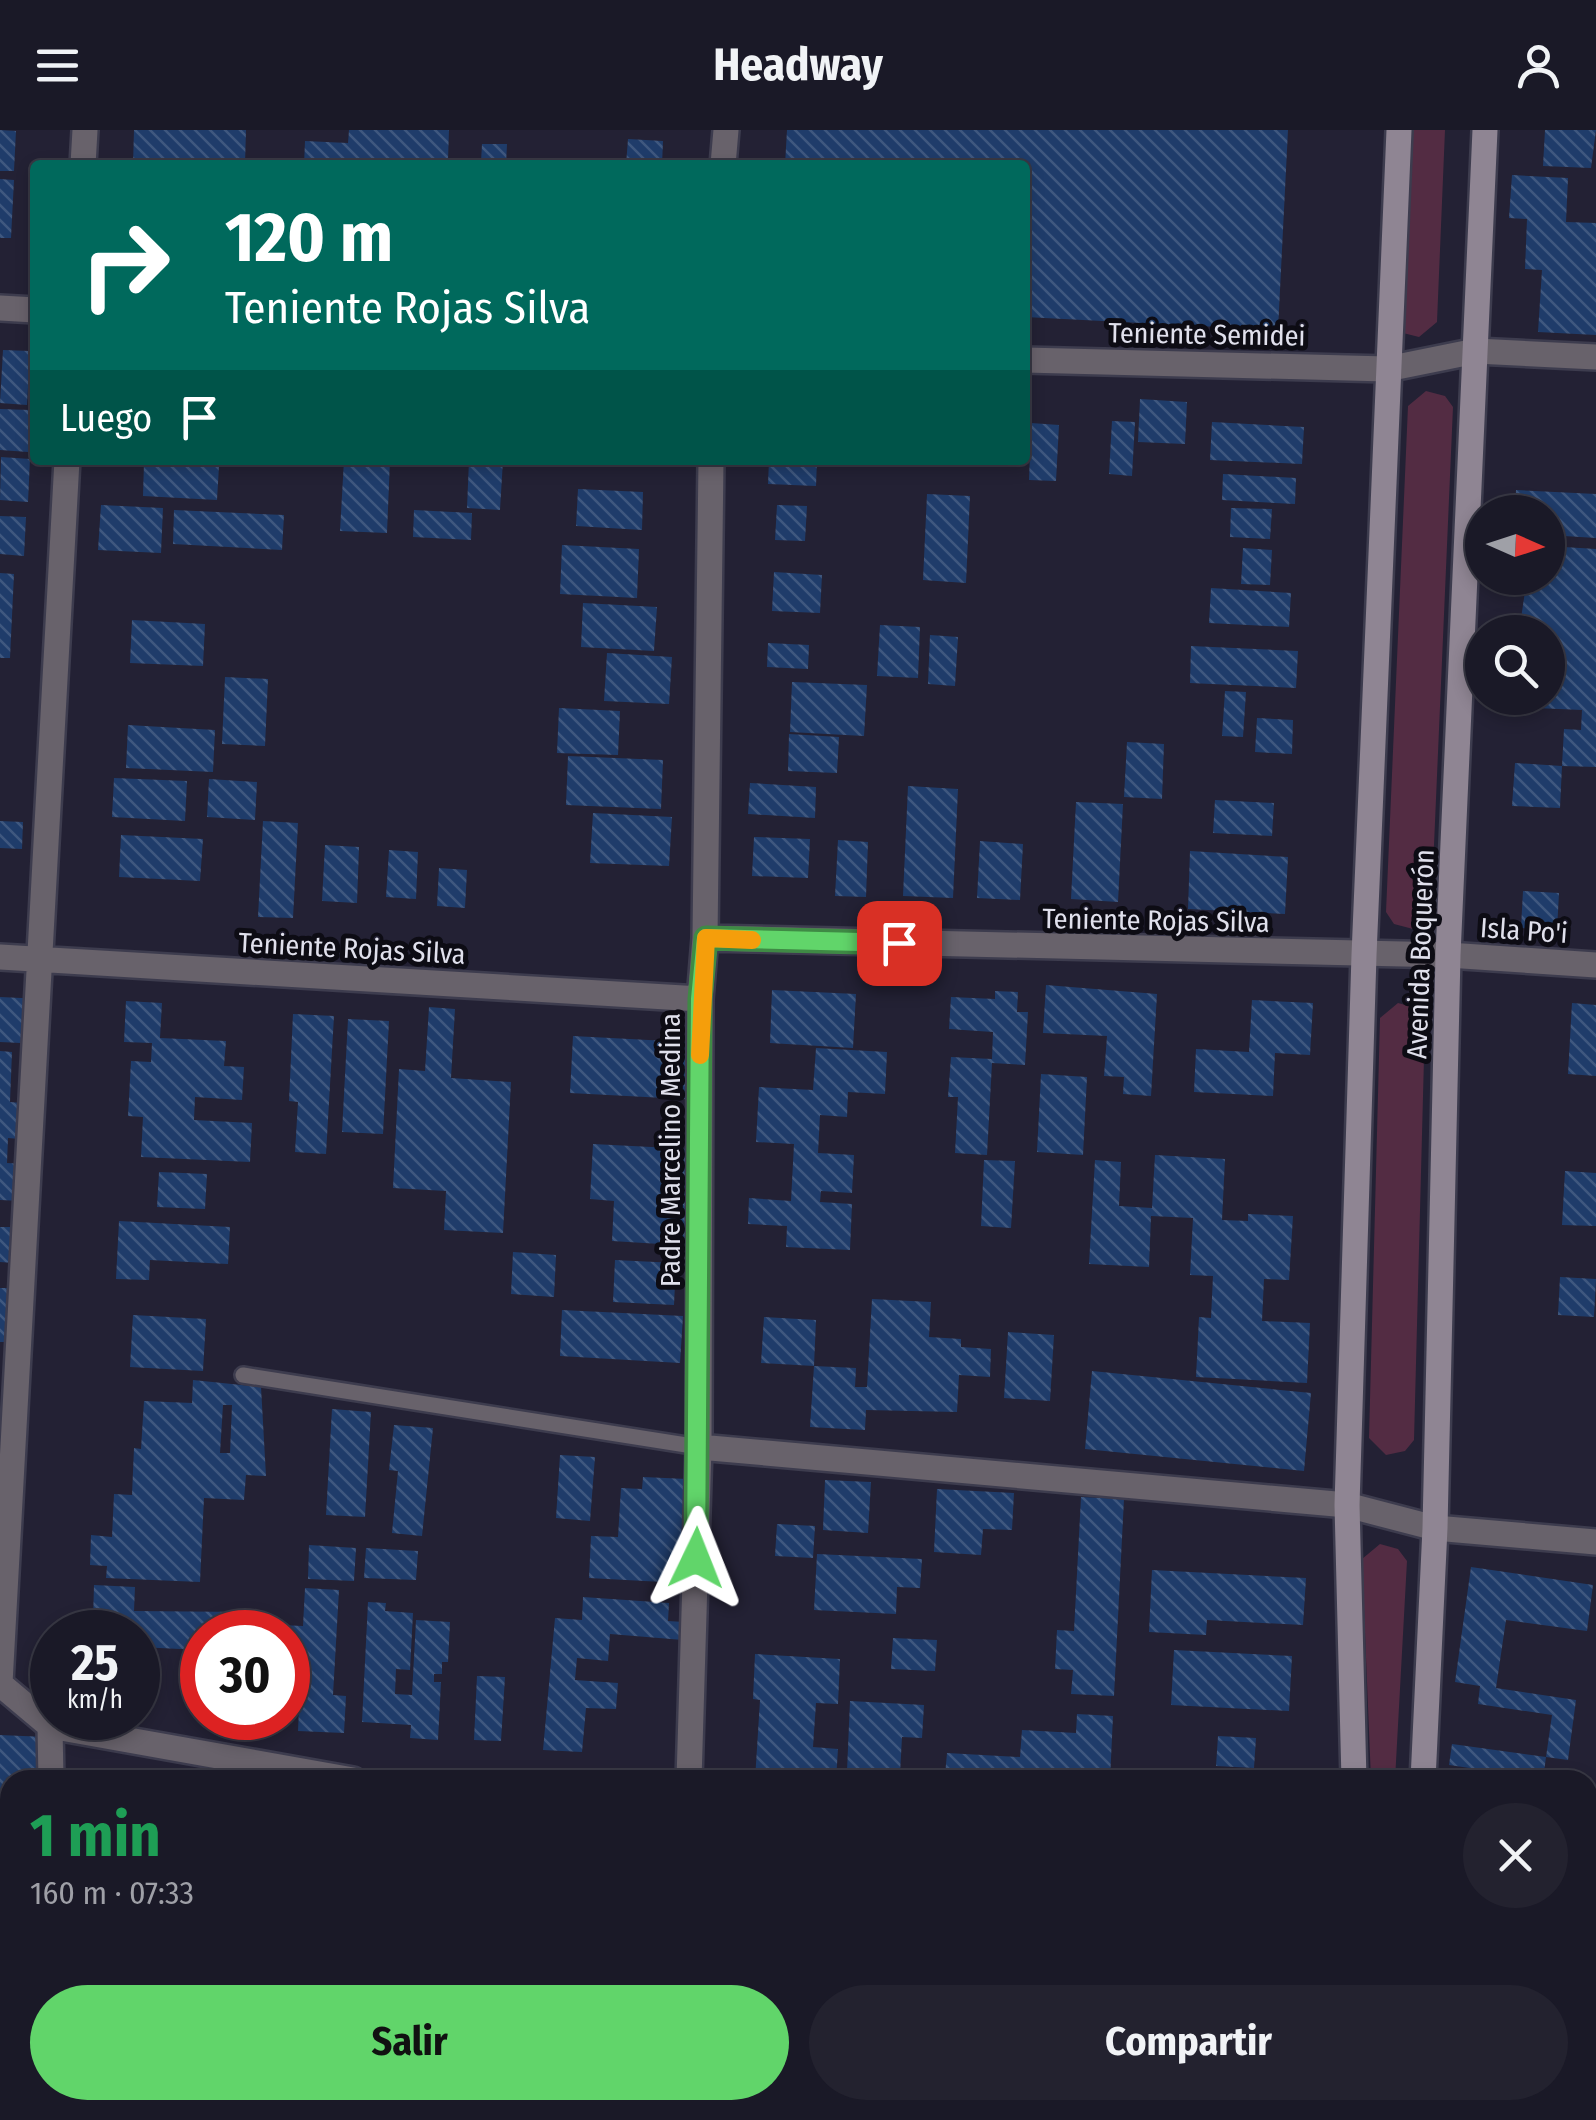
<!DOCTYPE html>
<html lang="es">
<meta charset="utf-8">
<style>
body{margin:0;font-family:"Fira Sans Condensed",sans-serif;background:#23222f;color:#f1f3f6;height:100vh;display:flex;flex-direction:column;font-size:38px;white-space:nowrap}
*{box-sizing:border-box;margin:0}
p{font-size:32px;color:#9fa0a7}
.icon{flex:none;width:55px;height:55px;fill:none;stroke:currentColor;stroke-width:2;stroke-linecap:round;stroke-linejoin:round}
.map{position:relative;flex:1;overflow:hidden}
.details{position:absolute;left:0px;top:1640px;width:1598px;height:350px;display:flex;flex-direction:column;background:#1a1927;border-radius:30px 30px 0 0;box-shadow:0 5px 15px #0003,0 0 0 2px #383844}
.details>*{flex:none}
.top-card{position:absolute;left:30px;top:30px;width:1000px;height:305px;border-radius:10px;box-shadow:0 5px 15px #0003,0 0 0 2px #383844;background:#00695c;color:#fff;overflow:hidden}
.needle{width:65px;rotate:93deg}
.controls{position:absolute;left:1465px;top:365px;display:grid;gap:20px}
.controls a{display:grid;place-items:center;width:100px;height:100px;border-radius:50%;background:#1a1927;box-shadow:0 5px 15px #0003,0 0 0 2px #383844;font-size:50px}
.speed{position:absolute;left:30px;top:1480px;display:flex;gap:20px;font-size:50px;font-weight:700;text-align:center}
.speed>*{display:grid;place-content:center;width:130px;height:130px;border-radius:50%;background:#1a1927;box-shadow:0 5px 15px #0003,0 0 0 2px #383844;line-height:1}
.speed small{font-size:25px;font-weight:400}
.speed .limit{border:15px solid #d22;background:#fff;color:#111}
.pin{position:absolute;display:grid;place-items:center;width:85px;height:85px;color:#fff;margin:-42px;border-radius:20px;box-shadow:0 5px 15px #0006}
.me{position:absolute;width:110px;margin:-55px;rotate:2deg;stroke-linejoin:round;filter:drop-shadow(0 0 8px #0008)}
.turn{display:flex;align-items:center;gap:35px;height:210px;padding:0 30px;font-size:45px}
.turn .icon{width:130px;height:130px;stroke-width:2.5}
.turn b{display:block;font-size:70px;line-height:85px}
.then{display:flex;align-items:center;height:95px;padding:0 30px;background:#0003;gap:20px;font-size:38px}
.round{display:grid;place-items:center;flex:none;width:105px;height:105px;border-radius:52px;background:#23222f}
.head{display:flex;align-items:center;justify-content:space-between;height:170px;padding:0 30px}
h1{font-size:60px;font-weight:700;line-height:75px;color:#1e9e55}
.primary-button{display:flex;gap:20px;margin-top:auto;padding:20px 30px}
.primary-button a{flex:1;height:115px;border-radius:60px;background:#61d56a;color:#111;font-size:40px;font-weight:700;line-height:115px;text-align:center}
.primary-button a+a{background:#23222f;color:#f1f3f6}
header{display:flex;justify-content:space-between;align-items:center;height:130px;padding:0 30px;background:#1a1927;font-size:45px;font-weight:700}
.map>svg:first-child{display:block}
.green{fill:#532c43}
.building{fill:url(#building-back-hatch);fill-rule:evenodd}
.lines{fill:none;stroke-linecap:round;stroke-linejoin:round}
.lane-casing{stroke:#3d3c4e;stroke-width:20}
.street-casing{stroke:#3d3c4e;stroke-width:30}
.secondary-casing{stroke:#3d3c4e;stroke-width:30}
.lane{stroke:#68626b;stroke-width:15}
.street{stroke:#68626b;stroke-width:25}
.secondary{stroke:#8f8593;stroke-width:25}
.route-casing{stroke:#3f8a45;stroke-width:25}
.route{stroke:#61d56a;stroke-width:18}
.slow{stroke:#f59e0b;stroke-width:18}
.labels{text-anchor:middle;stroke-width:10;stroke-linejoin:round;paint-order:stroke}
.street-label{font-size:28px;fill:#e0e0ec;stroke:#0d0c14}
</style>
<header><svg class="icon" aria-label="menu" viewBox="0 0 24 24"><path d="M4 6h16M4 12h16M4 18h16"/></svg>Headway<svg class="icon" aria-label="person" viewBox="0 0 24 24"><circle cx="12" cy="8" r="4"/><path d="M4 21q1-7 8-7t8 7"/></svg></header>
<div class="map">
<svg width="1596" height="1990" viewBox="0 0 1596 1990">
<defs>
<pattern id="building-back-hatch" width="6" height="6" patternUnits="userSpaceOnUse" patternTransform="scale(2.5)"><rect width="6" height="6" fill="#1f3c6a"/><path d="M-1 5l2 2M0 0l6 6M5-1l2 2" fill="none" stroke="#3f587f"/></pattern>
</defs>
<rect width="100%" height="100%" fill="#232134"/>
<path class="green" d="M1399 0H1445L1437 192 1419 207 1399 202Z
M1426 261 1445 266 1453 277 1431 784 1413 799 1394 794 1386 782 1408 276Z
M1398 873 1417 878 1425 890 1414 1310 1405 1321 1386 1325 1369 1308 1380 888Z
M1380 1414 1398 1419 1407 1431 1395 1650H1371L1362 1429Z"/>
<path class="building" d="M0 0 16 1 14 41H0Z
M134 0H246L245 34 133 35Z
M349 0H449L448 30 481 32 482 14H507L506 35H304L305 11 348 13Z
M787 0H1288L1278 200 1025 187V35H785Z
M1545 0H1596L1591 38 1543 36Z
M628 9 663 11 662 35H626Z
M1512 45 1568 48 1566 92 1596 93V205L1538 202 1542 140 1525 139 1527 89 1509 88Z
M0 49 14 50 11 108H0Z
M3 220 30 221 27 275 0 273Z
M1140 269 1187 272 1185 314 1138 312Z
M0 279 30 280 28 322 0 320Z
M1112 291 1135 292 1132 346 1109 344Z
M1212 292 1304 297 1302 334 1210 330Z
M1031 293 1059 295 1056 351 1029 350Z
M1 327 30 329 28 372 0 370Z
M344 330H390L387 403 340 401Z
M469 330H503L500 380 467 378Z
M769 330H817L816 356 768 354Z
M144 332 219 336 217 370 143 366Z
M1223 344 1296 348 1295 374 1222 370Z
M578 359 643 362 642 400 576 396Z
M1516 360 1596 364V408L1548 405V382H1515Z
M927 364 970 366 966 453 923 450Z
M101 375 163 378 161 423 98 420Z
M777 375 807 376 805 411 775 410Z
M1231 378 1272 379 1270 409 1230 407Z
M174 380 284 385 282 420 173 414Z
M414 380 472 383 471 410 413 407Z
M0 386 26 387 24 426 0 424Z
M562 415 639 419 637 468 560 464Z
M1548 416 1596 419V637L1562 636 1560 678 1512 676 1515 633 1562 636 1564 599 1581 600 1582 580 1535 578V568H1548V545H1559L1561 521H1548V502H1519L1527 448H1548Z
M1243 418 1272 420 1270 455 1241 454Z
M774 442 822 445 820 483 772 481Z
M0 443 14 444 10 528H0Z
M1211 458 1291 463 1289 497 1209 493Z
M583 473 657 477 654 521 581 517Z
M132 490 205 494 203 536 130 533Z
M880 495 920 497 918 548 877 546Z
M930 505 958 507 955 556 928 554Z
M768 513 809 515 808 539 767 537Z
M1191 516 1298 521 1296 558 1190 553Z
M607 523 672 527 669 574 604 571Z
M225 547 268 549 265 616 222 614Z
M792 552 867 555 864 606 790 602Z
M1225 561 1246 562 1243 607 1222 606Z
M559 578 620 581 618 625 557 623Z
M1257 588 1293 590 1292 624 1255 622Z
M128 595 215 600 213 642 126 638Z
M789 604 839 607 837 643 788 641Z
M1127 612 1164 614 1162 669 1124 667Z
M568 626 663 630 661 679 566 675Z
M114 648 187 651 185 691 112 687Z
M209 649 257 652 255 690 207 687Z
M750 653 816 657 815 688 748 684Z
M908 656 958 659 953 768 903 766Z
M1215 670 1274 673 1272 706 1213 703Z
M1076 672 1123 674 1118 772 1071 769Z
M593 683 672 687 669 736 590 733Z
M0 691 23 692 22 719 0 718Z
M263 691 298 693 293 788 258 787Z
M121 705 203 709 200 751 119 747Z
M754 707 810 709 808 748 752 746Z
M838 710 868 712 866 767 835 766Z
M980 711 1023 714 1020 770 977 768Z
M325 715 359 717 357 773 322 771Z
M389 720 418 722 416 769 386 767Z
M1190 721 1288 727 1285 784 1188 779Z
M439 738 467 740 465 778 437 776Z
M1523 761 1559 763 1557 800 1521 798Z
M1046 855 1157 864 1151 966 1123 964 1124 947 1104 946 1107 906 1043 903Z
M772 860 856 864 853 918 770 913Z
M995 861 1018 862 1017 882H1028L1025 935 992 933 987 1025 955 1023 958 967H948L951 927 992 929 993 902 949 899 951 867 995 869Z
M0 867 43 869 41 914 0 912Z
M1252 870 1313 873 1310 925 1275 923 1273 966 1194 962 1196 919 1249 922Z
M126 871 162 873 160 908 226 911 224 936 244 937 242 970 195 967 194 990 252 993 250 1032 141 1027 143 987 128 986 131 931 151 932 152 913 124 912Z
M1572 873 1596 875V946L1568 944Z
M429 877 455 879 451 948 511 952 503 1103 444 1100 446 1061 393 1058 399 939 425 941Z
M293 884 334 886 326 1024 295 1022 298 972 289 971Z
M348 889 389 891 383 1004 342 1002Z
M573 906 705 913 702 970 570 963Z
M816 918 887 922 885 964 848 962 847 987 820 985 818 1023 854 1025 852 1063 821 1061 820 1072 852 1074 850 1120 786 1117 787 1096 748 1094 749 1068 791 1071 794 1014 756 1012 759 957 813 960Z
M0 921 12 922 10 972 22 973 20 1009 8 1008 7 1033 24 1034 22 1071 0 1070Z
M1041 944 1087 947 1083 1025 1037 1022Z
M593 1014 710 1020 692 1116 612 1111 614 1071 590 1069Z
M1155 1025 1225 1029 1222 1090 1248 1091V1084L1293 1086 1289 1150 1264 1149 1262 1191 1310 1193 1307 1253 1196 1247 1199 1187 1211 1188 1213 1146 1190 1145 1193 1088 1151 1086 1149 1137 1089 1134 1095 1030 1121 1032 1119 1076 1152 1078Z
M984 1030 1015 1031 1011 1098 981 1096Z
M1565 1041 1596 1043V1096L1562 1095Z
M159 1042 207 1044 205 1079 157 1077Z
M119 1091 230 1097 228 1134 150 1130 149 1150 116 1149Z
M0 1097H14L13 1133 0 1132Z
M513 1122 556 1125 554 1167 511 1164Z
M615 1130 676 1133 674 1175 613 1172Z
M1560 1147 1596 1149 1594 1187 1558 1185Z
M0 1158H9L7 1212H0Z
M872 1169 931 1172 929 1207 961 1209V1217L991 1219 990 1247 959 1245 957 1282 866 1280 865 1300 810 1297 814 1236 856 1238 855 1257H867Z
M562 1180 683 1186 680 1233 560 1226Z
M133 1185 206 1189 203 1241 130 1237Z
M764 1187 816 1190 814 1236 761 1233Z
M1008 1202 1054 1205 1050 1271 1004 1268Z
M1092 1241 1311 1263 1304 1341 1085 1319Z
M193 1250 261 1257 266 1346 246 1345 244 1370 204 1368 200 1452 106 1448 107 1436 90 1435 91 1405 112 1407 114 1364 132 1365 134 1318 141 1319 144 1271 192 1273ZM223 1275H232L230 1323H220Z
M332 1279 371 1282 365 1387 326 1385Z
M394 1295 433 1298 422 1406 392 1403 398 1341 389 1340Z
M560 1325 595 1327 590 1391 556 1388Z
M643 1347 687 1349 681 1453 589 1448 591 1406 618 1407 621 1358 642 1359Z
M825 1350 871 1352 868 1403 823 1400Z
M937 1359 1014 1363 1012 1400 983 1399 981 1425 934 1422Z
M1081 1367 1124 1369 1114 1566 1071 1564 1073 1540 1055 1539 1057 1500 1074 1501Z
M777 1394 815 1396 813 1428 775 1426Z
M309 1415 356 1418 354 1451 308 1449Z
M366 1418 418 1421 416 1450 364 1448Z
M817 1424 922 1429 920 1458 897 1457 896 1484 814 1480Z
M1471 1437 1593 1455 1587 1501 1506 1490 1496 1558 1576 1570 1568 1630 1546 1627 1552 1585 1478 1574 1480 1556 1455 1552Z
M1152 1440 1306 1448 1303 1495 1207 1490 1206 1505 1149 1502Z
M94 1455 135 1457 134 1481 247 1482 246 1502H202V1520L138 1517V1502H106L107 1490H93Z
M305 1458 339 1460 333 1565 346 1566 344 1603 298 1601 299 1577H288V1502H280V1495L303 1496Z
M583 1467 669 1473 668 1491 684 1492 683 1510 610 1504 608 1531 577 1528 575 1550 618 1553 616 1579 586 1578 582 1622 543 1620 555 1488 582 1490Z
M368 1472 386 1473 385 1481 413 1483 410 1540 396 1539 395 1564 412 1565 416 1490 450 1492 448 1532H442V1544H434V1552H441L438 1610 410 1608 411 1595 362 1592Z
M893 1508 937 1510 935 1541 891 1539Z
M1174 1520 1292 1526 1289 1581 1171 1575Z
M755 1524 840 1529 838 1574 816 1573 813 1617 838 1619 836 1650H755L760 1570 753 1569Z
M477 1546 505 1547 501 1611 474 1610Z
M850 1571 924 1575 922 1608 902 1607 900 1644 847 1641Z
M1077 1584 1113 1586 1110 1650H926V1644L945 1645 947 1623 1020 1627 1022 1600 1076 1603Z
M0 1605 46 1607 44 1650H10V1702L0 1701Z
M1218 1606 1256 1608 1254 1638 1216 1636Z
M1452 1614 1546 1627 1543 1650H1510L1511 1644 1449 1635Z
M0 1716 10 1717V1781H0Z
M0 1806 10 1807V1837L0 1836Z
M1588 1865 1596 1866V1907L1588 1906Z
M0 1872 10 1873V1900H0Z
M0 1931 10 1932V1980H43V1990H0Z
M1588 1962 1593 1963 1592 1990H1535V1980H1588Z
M147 1980 217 1981 260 1980 259 1990H147Z
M282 1980H322L321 1990H281Z
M337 1980H383L382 1990H336Z
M571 1980H665L664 1990H571Z
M740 1980H806V1988L740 1984Z"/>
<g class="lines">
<g class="lane-casing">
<path id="lane" d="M243 1245 699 1317"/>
</g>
<g class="street-casing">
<path id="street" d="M83 35 85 0
M723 35 726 0
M0 178 35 180
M1025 230 1387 239 1476 221 1596 227
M705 808 1448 825 1596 835
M0 827 700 869
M699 1317 1347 1375 1435 1398 1596 1412
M0 1553 67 330
M0 1554 50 1596 353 1650
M50 1596 51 1650
M689 1650 699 1317 700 869 705 808 711 330
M1588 1830 1596 1831
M56 1980V1990
M686 1990V1980"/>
</g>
<g class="secondary-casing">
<path id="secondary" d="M1354 1650 1347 1375 1364 825 1399 0
M1423 1650 1435 1398 1448 825 1485 0
M1361 1980V1990
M1414 1990V1980"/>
</g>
<use href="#lane" class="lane"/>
<use href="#street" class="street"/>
<use href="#secondary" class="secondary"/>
</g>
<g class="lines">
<g class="route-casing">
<path id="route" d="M696 1428 700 869 706 808 899 813"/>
</g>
<use href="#route" class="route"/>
<path class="slow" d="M700 925 706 808 752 810"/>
</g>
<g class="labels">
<g class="street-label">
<text transform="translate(1207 204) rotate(1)" y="10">Teniente Semidei</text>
<text transform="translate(1156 790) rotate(1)" y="10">Teniente Rojas Silva</text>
<text transform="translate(1524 800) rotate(4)" y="10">Isla Po'i</text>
<text transform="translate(352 818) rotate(3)" y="10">Teniente Rojas Silva</text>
<text transform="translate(1420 824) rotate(-88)" y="10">Avenida Boquerón</text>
<text transform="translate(670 1020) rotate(-90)" y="10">Padre Marcelino Medina</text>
</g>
</g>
</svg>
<div class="controls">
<a><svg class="needle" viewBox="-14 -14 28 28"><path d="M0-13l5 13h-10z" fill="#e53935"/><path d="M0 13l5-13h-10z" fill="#9fa0a7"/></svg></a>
<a><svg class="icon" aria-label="search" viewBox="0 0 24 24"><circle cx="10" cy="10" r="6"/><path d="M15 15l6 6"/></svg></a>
</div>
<div class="speed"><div>25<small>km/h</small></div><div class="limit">30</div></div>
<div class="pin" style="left:899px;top:813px;background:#d93025"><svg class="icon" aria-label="arrive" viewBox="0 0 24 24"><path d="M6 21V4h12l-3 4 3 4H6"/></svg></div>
<svg class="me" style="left:696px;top:1428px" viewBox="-20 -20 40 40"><path d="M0-17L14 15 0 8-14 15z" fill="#61d56a" stroke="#fff" stroke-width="4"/></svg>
<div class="top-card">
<div class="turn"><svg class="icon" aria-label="right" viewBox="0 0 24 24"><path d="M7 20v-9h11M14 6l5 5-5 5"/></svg><div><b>120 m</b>Teniente Rojas Silva</div></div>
<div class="then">Luego<svg class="icon" aria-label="arrive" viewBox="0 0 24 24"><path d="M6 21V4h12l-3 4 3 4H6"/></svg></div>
</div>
<section class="details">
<div class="head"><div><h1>1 min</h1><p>160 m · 07:33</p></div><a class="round"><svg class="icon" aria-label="close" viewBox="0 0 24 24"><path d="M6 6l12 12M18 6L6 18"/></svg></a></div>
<div class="primary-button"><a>Salir</a><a>Compartir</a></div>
</section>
</div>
